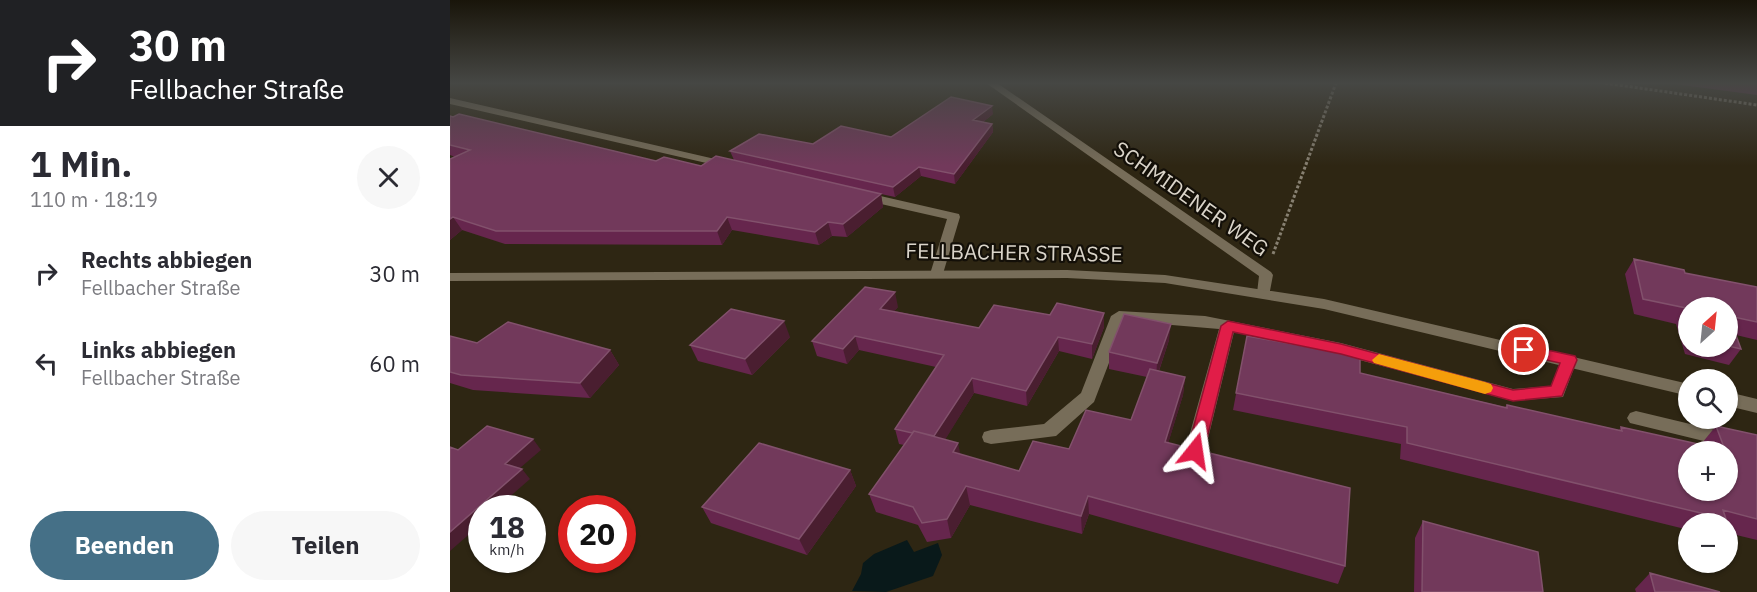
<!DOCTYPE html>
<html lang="de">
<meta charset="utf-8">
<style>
body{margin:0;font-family:"IBM Plex Sans",sans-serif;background:#f7f7f7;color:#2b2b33;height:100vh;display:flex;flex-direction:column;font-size:22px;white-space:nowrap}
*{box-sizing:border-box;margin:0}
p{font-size:20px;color:#7c7c81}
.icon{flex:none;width:33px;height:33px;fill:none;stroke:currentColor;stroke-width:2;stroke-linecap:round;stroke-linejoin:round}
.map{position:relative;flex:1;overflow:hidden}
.drawer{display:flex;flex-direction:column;background:#fff;width:450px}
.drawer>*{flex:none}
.guide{background:#202124;color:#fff;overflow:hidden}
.needle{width:39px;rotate:27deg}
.controls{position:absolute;left:1228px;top:297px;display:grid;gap:12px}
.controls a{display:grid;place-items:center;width:60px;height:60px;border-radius:50%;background:#fff;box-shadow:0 2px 4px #0004;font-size:30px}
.speed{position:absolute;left:18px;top:495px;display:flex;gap:12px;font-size:30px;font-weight:700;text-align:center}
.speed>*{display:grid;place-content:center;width:78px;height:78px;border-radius:50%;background:#fff;box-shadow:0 2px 4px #0004;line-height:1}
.speed small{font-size:15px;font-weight:400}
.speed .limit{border:9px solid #d22;background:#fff;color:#111}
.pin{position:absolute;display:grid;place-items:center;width:51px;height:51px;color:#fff;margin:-26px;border:3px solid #fff;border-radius:50%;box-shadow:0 2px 6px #0007}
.me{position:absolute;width:66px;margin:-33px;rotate:15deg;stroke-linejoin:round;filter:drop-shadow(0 0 4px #0008)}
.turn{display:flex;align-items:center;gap:21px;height:126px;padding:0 30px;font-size:27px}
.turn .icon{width:78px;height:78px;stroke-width:2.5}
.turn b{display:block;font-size:42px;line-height:51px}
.round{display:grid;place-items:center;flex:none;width:63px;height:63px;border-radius:32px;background:#f7f7f7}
.headline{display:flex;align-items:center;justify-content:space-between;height:102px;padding:0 30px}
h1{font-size:36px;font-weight:800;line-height:45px}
.button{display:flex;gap:12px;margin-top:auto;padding:12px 30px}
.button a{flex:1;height:69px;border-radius:36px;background:#457087;color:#fff;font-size:24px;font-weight:800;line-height:69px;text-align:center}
.button a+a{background:#f7f7f7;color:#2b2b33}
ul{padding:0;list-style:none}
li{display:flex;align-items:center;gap:18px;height:90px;padding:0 30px}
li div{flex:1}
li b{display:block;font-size:22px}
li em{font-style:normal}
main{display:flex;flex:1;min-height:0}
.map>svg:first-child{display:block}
.water{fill:#09191a}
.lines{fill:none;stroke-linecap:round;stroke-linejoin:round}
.path{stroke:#878071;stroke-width:3;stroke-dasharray:3 2;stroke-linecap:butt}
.lane{fill:#776d59;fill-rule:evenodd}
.street{fill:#776d59;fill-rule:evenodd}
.secondary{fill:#776d59;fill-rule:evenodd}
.wall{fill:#66264d;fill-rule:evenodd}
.shaded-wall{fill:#4a1e30}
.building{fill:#72395b;stroke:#82516c;stroke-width:1.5;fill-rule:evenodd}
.route{fill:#e11d48;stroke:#92132f;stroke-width:1.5}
.slow{fill:#f59e0b}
.labels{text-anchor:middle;stroke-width:4.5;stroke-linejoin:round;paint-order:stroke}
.street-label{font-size:21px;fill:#dad4c9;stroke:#130f08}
</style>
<main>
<section class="drawer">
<div class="guide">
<div class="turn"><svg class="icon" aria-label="right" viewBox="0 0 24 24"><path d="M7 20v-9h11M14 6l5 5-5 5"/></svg><div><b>30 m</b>Fellbacher Straße</div></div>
</div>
<div class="headline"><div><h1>1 Min.</h1><p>110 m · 18:19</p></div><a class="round"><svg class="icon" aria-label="close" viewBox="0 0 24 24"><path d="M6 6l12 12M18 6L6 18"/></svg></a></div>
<ul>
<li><svg class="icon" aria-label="right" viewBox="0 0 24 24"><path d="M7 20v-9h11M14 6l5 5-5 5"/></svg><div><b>Rechts abbiegen</b><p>Fellbacher Straße</p></div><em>30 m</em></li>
<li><svg class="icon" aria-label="left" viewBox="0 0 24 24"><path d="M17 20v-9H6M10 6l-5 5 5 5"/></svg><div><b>Links abbiegen</b><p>Fellbacher Straße</p></div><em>60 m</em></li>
</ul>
<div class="button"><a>Beenden</a><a>Teilen</a></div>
</section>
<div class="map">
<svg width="1307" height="592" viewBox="0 0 1307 592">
<rect width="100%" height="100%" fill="#2e2613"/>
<path class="water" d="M457 540 464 552 488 543 492 555 483 576 436 592 402 591 411 574 413 563 424 554Z"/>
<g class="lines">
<path class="path" d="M1155 83 1307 105
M823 254 886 83"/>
<path class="lane" d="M669 311 755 316 891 343 1063 389 1101 386 1113 356H1125L1127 360 1113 397 1063 401 891 355 784 332 755 451 752 456 745 459 738 456 735 451 769 329 675 321 644 402 606 436 541 444 534 442 532 437 534 432 541 430 594 424 631 393 661 316Z
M1186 411 1307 440V454L1180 423 1177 418 1180 413Z"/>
<path class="street" d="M536 83H547L821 272 823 275 819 296H809L807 293 809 276Z
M0 98 278 162 284 165 278 168 0 104Z
M413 192 509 214 510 217 492 277H482L480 274 497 219 409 199 407 196Z"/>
<path class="secondary" d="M617 270 715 275 874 299 1239 384V396L874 309 715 283 617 278 0 281V273Z
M1278 392 1307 399V413L1278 406Z"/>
</g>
<path class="wall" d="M1217 83H1307V95Z
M543 114 533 122 542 124 543 132 505 184 471 176 445 197 431 194 433 207 397 237 382 236 369 245 282 230 272 245 55 244 12 230 0 240V159L5 157 0 155V116L206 161 251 166 284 160 280 151 363 144 441 137Z
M1184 259 1235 273 1307 287V340L1286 335 1291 349 1279 365 1235 354 1226 324 1184 314 1175 274ZM1239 308H1278V346H1239Z
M448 307 444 311 529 328 654 327 642 359 609 351 577 406 524 393 495 439 510 454 569 471 619 449 681 420 697 377 659 369V352L719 340 709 371 735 377 733 395 718 443 895 566 888 584 639 514 632 534 520 505 501 538 477 542 468 525 426 512 419 494 454 445 449 444 445 429 486 367 409 350 397 364 367 356 362 341Z
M0 336 27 343 160 350 169 365 140 398 23 390 0 383Z
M797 336 910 373 1055 407 1057 405 1169 430 1171 427 1253 445 1252 443 1266 426 1307 435V540L1278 533V524H1239V530L950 459 951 444 783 410Z
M340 337 302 375 248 361 240 345Z
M400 470 406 486 357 555 261 523 252 507Z
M973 521 1093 592H964L965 538Z
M1200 573 1270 592H1186L1185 589Z"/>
<path class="shaded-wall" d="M542 106 543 114 524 129 523 120Z
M542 124 543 132 505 184 504 174Z
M469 167 471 176 445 197 443 187Z
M431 194 433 207 397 237 393 224Z
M3 217 12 230 0 240V219Z
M277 217 282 230 272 245 267 231Z
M378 222 382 236 369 245 365 232Z
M445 292 448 307 434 323 430 309Z
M654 313V327L642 359V344Z
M334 321 340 337 302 375 295 359Z
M721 324 719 340 706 379 707 363Z
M405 336 409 350 397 364 393 349Z
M608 337 609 351 577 406 576 391Z
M160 350 169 365 140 398 130 383Z
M735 377 733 395 713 460 715 442Z
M522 378 524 393 487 453 483 438Z
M83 439 91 450 63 474 55 464Z
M508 443 512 462 503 452Z
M72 469 80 479 47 508H32V523L0 551V532Z
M400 470 406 486 357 555 349 539Z
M516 486 520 505 501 538 497 519Z
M638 496 639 514 632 534 631 516Z"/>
<path class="building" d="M501 97 542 106 523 120 542 124 504 174 469 167 443 187 280 151 309 134 363 144 391 126 441 137Z
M9 114 206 161 214 157 251 166 266 156 431 194 393 224 378 222 365 232 277 217 267 231H46L3 217 0 219V159L20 150 0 145V116L3 117Z
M1184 259 1234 270 1235 273 1307 287V322L1279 316 1291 349 1278 346V308H1239V317L1236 308 1193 299Z
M415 287 445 292 430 309 529 328 544 305 600 315 607 303 654 313 642 344 608 337 576 391 522 378 484 436 464 431 462 433 445 429 494 355 405 336 393 349 362 341Z
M281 309 334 321 295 359 240 345Z
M674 314 721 324 707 363 659 352Z
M58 322 160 350 130 383 11 375 0 372V336L27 343Z
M797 336 910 356V373L1057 408V405L1172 431 1171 427 1275 450 1266 426 1307 435V519L1273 510 1276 519 957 443V427L786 393ZM1239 452H1278V490H1239Z
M700 369 735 377 715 442 900 488 895 566 638 496 631 516 516 486 497 519 472 523 463 507 419 494 464 431 508 443 503 452 569 471 583 441 619 449 636 410 681 420Z
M37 426 83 439 55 464 72 469 0 532V447L8 450Z
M309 443 400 470 349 539 252 507Z
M973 521 1088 552 1093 592H972Z
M1200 573 1270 592H1205Z"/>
<linearGradient id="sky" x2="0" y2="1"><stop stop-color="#19150a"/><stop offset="0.5" stop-color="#464744"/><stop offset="1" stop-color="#464744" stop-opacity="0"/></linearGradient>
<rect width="1307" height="166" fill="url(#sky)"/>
<path class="route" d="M778 321 891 344 1063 390 1101 386 1110 363 1069 354 1067 350 1069 346 1074 345 1125 356 1127 360 1112 396 1063 401 891 354 783 332 754 451 751 456 745 458 739 456 737 451 771 326Z"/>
<path class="slow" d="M929 354 1035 382 1041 384 1043 388 1041 392 1035 394 924 363 922 360Z"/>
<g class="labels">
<g class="street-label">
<text transform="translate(741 199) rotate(35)" y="7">SCHMIDENER WEG</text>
<text transform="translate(564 253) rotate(1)" y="7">FELLBACHER STRASSE</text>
</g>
</g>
</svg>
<div class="controls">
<a><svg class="needle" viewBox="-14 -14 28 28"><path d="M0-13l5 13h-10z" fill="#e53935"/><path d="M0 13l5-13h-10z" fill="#7c7c81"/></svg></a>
<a><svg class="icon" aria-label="search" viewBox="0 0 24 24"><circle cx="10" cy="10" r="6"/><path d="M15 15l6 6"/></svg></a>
<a>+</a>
<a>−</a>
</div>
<div class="speed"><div>18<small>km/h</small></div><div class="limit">20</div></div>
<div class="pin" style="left:1074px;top:350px;background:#d93025"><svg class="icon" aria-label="arrive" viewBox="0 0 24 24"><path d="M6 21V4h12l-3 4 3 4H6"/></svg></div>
<svg class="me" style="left:745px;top:451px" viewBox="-20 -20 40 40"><path d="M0-17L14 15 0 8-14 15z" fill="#e11d48" stroke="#fff" stroke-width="4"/></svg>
</div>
</main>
